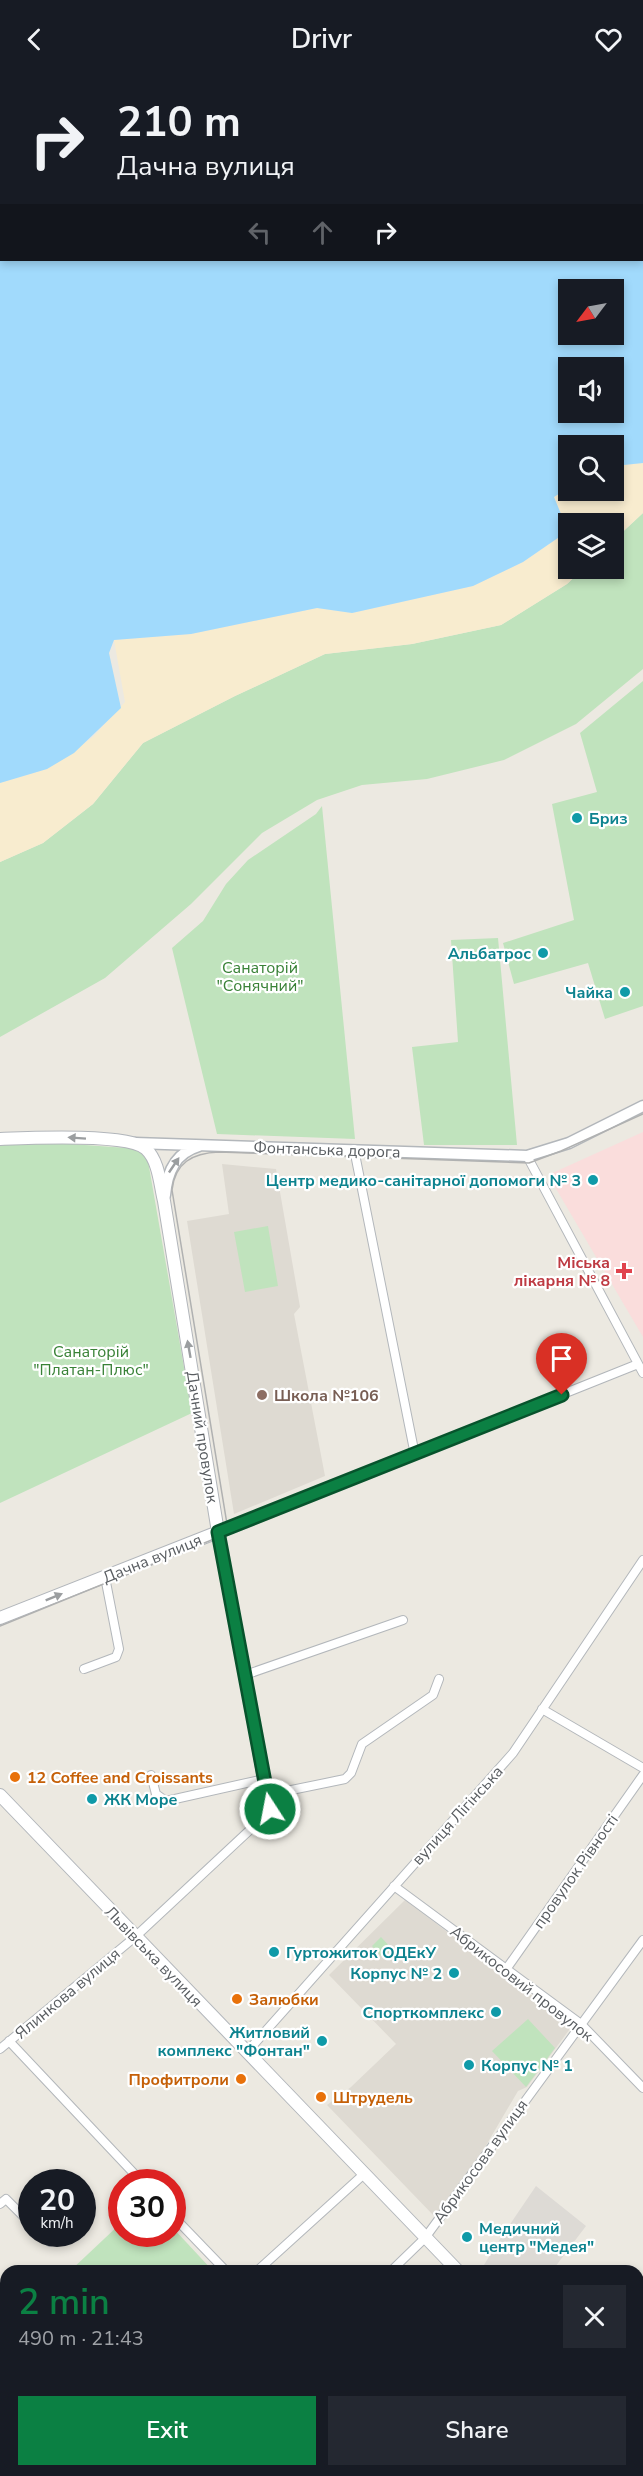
<!DOCTYPE html>
<meta charset="utf-8">
<style>
body{margin:0;font-family:"Nunito Sans",sans-serif;background:#242831;color:#f1f3f6;height:100vh;display:flex;flex-direction:column;font-size:22px;white-space:nowrap}
*{box-sizing:border-box;margin:0}
p{font-size:20px;color:#9ea1a6}
.icon{flex:none;width:33px;height:33px;fill:none;stroke:currentColor;stroke-width:2;stroke-linecap:round;stroke-linejoin:round}
.map{position:relative;flex:1;overflow:hidden}
.panel{position:absolute;left:0px;top:2187px;width:644px;height:212px;display:flex;flex-direction:column;background:#171b24;border-radius:18px 18px 0 0;box-shadow:0 3px 9px #0003}
.panel>*{flex:none}
.top-card{position:absolute;left:0px;top:0px;width:644px;height:183px;box-shadow:0 3px 9px #0003;background:#171b24;color:#f1f3f6;overflow:hidden}
.needle{width:39px;rotate:238deg}
.fabs{position:absolute;left:558px;top:201px;display:grid;gap:12px}
.fabs a{display:grid;place-items:center;width:66px;height:66px;border-radius:0px;background:#171b24;box-shadow:0 3px 9px #0003;font-size:30px}
.speed{position:absolute;left:18px;top:2091px;display:flex;gap:12px;font-size:30px;font-weight:700;text-align:center}
.speed>*{display:grid;place-content:center;width:78px;height:78px;border-radius:50%;background:#171b24;box-shadow:0 3px 9px #0003;line-height:1}
.speed small{font-size:15px;font-weight:400}
.speed .limit{border:9px solid #d22;background:#fff;color:#111}
.pin{position:absolute;display:grid;place-items:center;width:51px;height:51px;color:#fff;margin:-62px -26px;border-radius:50% 50% 50% 0;rotate:-45deg;box-shadow:0 0 6px #0007}
.pin .icon{rotate:45deg}
.me{position:absolute;width:66px;margin:-33px;rotate:349deg;stroke-linejoin:round;filter:drop-shadow(0 0 4px #0008)}
.turn{display:flex;align-items:center;gap:21px;height:126px;padding:0 18px;font-size:27px}
.turn .icon{width:78px;height:78px;stroke-width:2.5}
.turn b{display:block;font-size:42px;line-height:51px}
.lanes{display:flex;align-items:center;height:57px;padding:0 18px;background:#0003;justify-content:center;gap:30px;direction:ltr}
.lanes .off{opacity:.35}
.round{display:grid;place-items:center;flex:none;width:63px;height:63px;border-radius:0px;background:#242831}
.head{display:flex;align-items:center;justify-content:space-between;height:102px;padding:0 18px}
h1{font-size:36px;font-weight:600;line-height:45px;color:#0b8043}
.primary-button{display:flex;gap:12px;margin-top:auto;padding:12px 18px}
.primary-button a{flex:1;height:69px;border-radius:0px;background:#0b8043;color:#fff;font-size:24px;font-weight:600;line-height:69px;text-align:center}
.primary-button a+a{background:#242831;color:#f1f3f6}
header{display:flex;justify-content:space-between;align-items:center;height:78px;padding:0 18px;background:#171b24;font-size:27px;font-weight:600}
.map>svg:first-child{display:block}
.industrial{fill:#dddad5}
.education{fill:#dedad2}
.medical{fill:#fadddc}
.green{fill:#c0e3bd}
.sand{fill:#f8eccf}
.water{fill:#a1dafc;fill-rule:evenodd}
.lines{fill:none;stroke-linecap:round;stroke-linejoin:round}
.minor-casing{stroke:#b3b7bb;stroke-width:10}
.tertiary-casing{stroke:#b3b7bb;stroke-width:13}
.secondary-casing{stroke:#b2b6bb;stroke-width:14}
.minor{stroke:#fff;stroke-width:8}
.tertiary{stroke:#fff;stroke-width:10}
.secondary{stroke:#fff;stroke-width:12}
.tram{stroke:#b0b1b1;stroke-width:1.5}
.oneway{fill:#9b9ea0}
.route-casing{stroke:#07532c;stroke-width:15}
.route{stroke:#0b8043;stroke-width:10}
.culture-dot{fill:#0f9aa8;stroke:#fff;stroke-width:2}
.health-dot{fill:#e0444e;stroke:#fff;stroke-width:2}
.education-dot{fill:#8d6e63;stroke:#fff;stroke-width:2}
.food-dot{fill:#e8710a;stroke:#fff;stroke-width:2}
.labels{text-anchor:middle;stroke-width:4.5;stroke-linejoin:round;paint-order:stroke}
.culture-label{font-size:16px;font-weight:bold;fill:#0d838f;stroke:#fff;text-anchor:end}
.park-label{font-size:16px;fill:#398237;stroke:#fff}
.street-label{font-size:16px;fill:#595d61;stroke:#fff}
.health-label{font-size:16px;font-weight:bold;fill:#be3a42;stroke:#fff;text-anchor:end}
.education-label{font-size:16px;font-weight:bold;fill:#785e54;stroke:#fff;text-anchor:start}
.food-label{font-size:16px;font-weight:bold;fill:#c56008;stroke:#fff;text-anchor:start}
</style>
<header><svg class="icon" aria-label="back" viewBox="0 0 24 24"><path d="M15 5l-7 7 7 7"/></svg>Drivr<svg class="icon" aria-label="heart" viewBox="0 0 24 24"><path d="M12 20l-8-8c-3-5 5-10 8-4 3-6 11-1 8 4z"/></svg></header>
<div class="map">
<svg width="643" height="2398" viewBox="0 0 643 2398">
<rect width="100%" height="100%" fill="#ece9e1"/>
<path class="industrial" d="M536 2108 586 2148 552 2193H483L481 2192 496 2167Z"/>
<path class="education" d="M222 1086 276 1091 300 1229 294 1236 325 1398 234 1436 187 1143 229 1136Z
M405 1822 572 1948 527 2009 518 2013 481 2076 435 2139 327 2027 351 2009 396 1966 329 1897Z"/>
<path class="medical" d="M643 1054V1259L548 1097Z"/>
<path class="green" d="M643 435V591L576 646 504 682 427 701 362 707 317 722 262 755 191 826 105 900 0 959V784L43 765 93 726 143 665 235 618 325 576 412 566 501 547 567 506 583 491 614 490V462Z
M643 603V928L605 941 588 885 514 906 503 865 574 842 552 726 597 714 580 655Z
M322 728 355 1061 217 1056 172 870 203 843 226 806 248 782 316 736Z
M498 860 517 1067H424L412 969 458 964 451 862Z
M57 1065 141 1071 148 1083 192 1335 0 1425V1067Z
M268 1148 278 1208 245 1214 234 1154Z
M381 1859 392 1871 383 1880 372 1868Z
M528 1941 555 1970 526 2009 492 1973Z
M121 2145 122 2156H172L173 2150 213 2193H70Z
M6 2252V2392L29 2393 22 2398H0V2257Z"/>
<path class="sand" d="M643 385V435L614 462V446H568V452L554 419 568 410V412H614V388Z
M568 453V490L583 491 567 506 501 547 412 566 325 576 235 618 143 665 93 726 43 765 0 784V705L47 691 93 659 125 624 114 562 191 556 317 530 352 535 473 508 523 484Z"/>
<path class="water" d="M0 0H643V385L614 388V368H568V410L554 419 568 453 523 484 473 508 352 535 317 530 191 556 114 562 109 575 121 630 74 675 47 691 0 705ZM2 2H642V182H2ZM568 212H614V256H568ZM568 290H614V334H568Z"/>
<g class="lines">
<g class="minor-casing">
<path id="minor" d="M354 1071 415 1377
M527 1078 643 1295
M84 1591 116 1579 119 1571 105 1499
M245 1597 403 1542
M542 1631 643 1690
M151 1697 156 1716 166 1723 264 1701
M267 1717 345 1701 351 1695 362 1666 433 1617 439 1601
M394 1808 581 1946 643 2010
M507 1890 643 1697
M9 1963 142 2104
M0 1971 135 1859 268 1735 218 1454 638 1286
M247 1974 513 1675 643 1482
M0 2126 6 2121 32 2147
M172 2137 226 2193
M39 2156 50 2164 62 2157
M257 2193 364 2096
M391 2193 425 2160 643 1862
M638 2211 643 2203
M32 2398 38 2392
M182 2398 188 2392
M474 2398 479 2392"/>
</g>
<g class="tertiary-casing">
<path id="tertiary" d="M135 1065 527 1078 569 1065 643 1028
M165 1117C167 1094 175 1075 199 1068"/>
</g>
<g class="secondary-casing">
<path id="secondary" d="M0 1061C26 1060 129 1055 146 1071 159 1083 160 1107 164 1123L218 1454 0 1540
M0 1717 458 2193
M638 2343 643 2348"/>
</g>
<use href="#minor" class="minor"/>
<use href="#tertiary" class="tertiary"/>
<use href="#secondary" class="secondary"/>
<path class="tram" d="M0 1548 219 1459 228 1452 172 1112C175 1085 192 1075 219 1074L529 1085 561 1073 643 1036"/>
</g>
<defs><path id="oneway-solid" d="M-6-.8H1V-3.2L6.5 0L1 3.2V.8H-6Z" transform="scale(1.5)"/></defs>
<g class="oneway">
<use href="#oneway-solid" transform="translate(77 1060) rotate(-176)"/>
<use href="#oneway-solid" transform="translate(174 1087) rotate(-56)"/>
<use href="#oneway-solid" transform="translate(189 1271) rotate(-100)"/>
<use href="#oneway-solid" transform="translate(54 1519) rotate(-22)"/>
</g>
<g class="lines">
<g class="route-casing">
<path id="route" d="M270 1731 218 1454 562 1317"/>
</g>
<use href="#route" class="route"/>
</g>
<g class="culture-dot">
<circle cx="577" cy="740" r="6"/>
<circle cx="543" cy="875" r="6"/>
<circle cx="625" cy="914" r="6"/>
<circle cx="593" cy="1102" r="6"/>
<circle cx="92" cy="1721" r="6"/>
<circle cx="274" cy="1874" r="6"/>
<circle cx="454" cy="1895" r="6"/>
<circle cx="496" cy="1934" r="6"/>
<circle cx="322" cy="1963" r="6"/>
<circle cx="469" cy="1987" r="6"/>
<circle cx="467" cy="2159" r="6"/>
</g>
<path class="health-dot" d="M621 1184h6v6h6v6h-6v6h-6v-6h-6v-6h6z"/>
<circle class="education-dot" cx="262" cy="1317" r="6"/>
<g class="food-dot">
<circle cx="15" cy="1699" r="6"/>
<circle cx="237" cy="1921" r="6"/>
<circle cx="241" cy="2001" r="6"/>
<circle cx="321" cy="2019" r="6"/>
</g>
<g class="labels">
<g class="culture-label">
<text x="589" y="746" text-anchor="start">Бриз</text>
<text x="531" y="881">Альбатрос</text>
<text x="613" y="920">Чайка</text>
<text x="581" y="1108">Центр медико-санітарної допомоги № 3</text>
<text x="104" y="1727" text-anchor="start">ЖК Море</text>
<text x="286" y="1880" text-anchor="start">Гуртожиток ОДЕкУ</text>
<text x="442" y="1901">Корпус № 2</text>
<text x="484" y="1940">Спорткомплекс</text>
<text x="310" y="1960">Житловий<tspan x="310" dy="18">комплекс "Фонтан"</tspan></text>
<text x="481" y="1993" text-anchor="start">Корпус № 1</text>
<text x="479" y="2156" text-anchor="start">Медичний<tspan x="479" dy="18">центр "Медея"</tspan></text>
</g>
<g class="park-label">
<text x="260" y="895">Санаторій<tspan x="260" dy="18">"Сонячний"</tspan></text>
<text x="91" y="1279">Санаторій<tspan x="91" dy="18">"Платан-Плюс"</tspan></text>
</g>
<g class="street-label">
<text transform="translate(327 1071) rotate(2)" y="6">Фонтанська дорога</text>
<text transform="translate(203 1359) rotate(81)" y="6">Дачний провулок</text>
<text transform="translate(152 1480) rotate(-22)" y="6">Дачна вулиця</text>
<text transform="translate(457 1737) rotate(-48)" y="6">вулиця Лігінська</text>
<text transform="translate(575 1793) rotate(-55)" y="6">провулок Рівності</text>
<text transform="translate(154 1878) rotate(46)" y="6">Львівська вулиця</text>
<text transform="translate(522 1905) rotate(38)" y="6">Абрикосовий провулок</text>
<text transform="translate(67 1915) rotate(-40)" y="6">Ялинкова вулиця</text>
<text transform="translate(480 2083) rotate(-54)" y="6">Абрикосова вулиця</text>
</g>
<g class="health-label">
<text x="610" y="1190">Міська<tspan x="610" dy="18">лікарня № 8</tspan></text>
</g>
<g class="education-label">
<text x="274" y="1323">Школа №106</text>
</g>
<g class="food-label">
<text x="27" y="1705">12 Coffee and Croissants</text>
<text x="249" y="1927">Залюбки</text>
<text x="229" y="2007" text-anchor="end">Профитроли</text>
<text x="333" y="2025">Штрудель</text>
</g>
</g>
</svg>
<div class="fabs">
<a><svg class="needle" viewBox="-14 -14 28 28"><path d="M0-13l5 13h-10z" fill="#e53935"/><path d="M0 13l5-13h-10z" fill="#9ea1a6"/></svg></a>
<a><svg class="icon" aria-label="sound" viewBox="0 0 24 24"><path d="M4 9h4l5-4v14l-5-4H4zM17 9q2 3 0 6"/></svg></a>
<a><svg class="icon" aria-label="search" viewBox="0 0 24 24"><circle cx="10" cy="10" r="6"/><path d="M15 15l6 6"/></svg></a>
<a><svg class="icon" aria-label="layers" viewBox="0 0 24 24"><path d="M12 4l9 5-9 5-9-5zM3 14l9 5 9-5"/></svg></a>
</div>
<div class="speed"><div>20<small>km/h</small></div><div class="limit">30</div></div>
<div class="pin" style="left:562px;top:1317px;background:#d93025"><svg class="icon" aria-label="arrive" viewBox="0 0 24 24"><path d="M6 21V4h12l-3 4 3 4H6"/></svg></div>
<svg class="me" style="left:270px;top:1731px" viewBox="-20 -20 40 40"><circle r="17" fill="#0b8043" stroke="#fff" stroke-width="3"/><path d="M0-11L8 9 0 5-8 9z" fill="#fff"/></svg>
<div class="top-card">
<div class="turn"><svg class="icon" aria-label="right" viewBox="0 0 24 24"><path d="M7 20v-9h11M14 6l5 5-5 5"/></svg><div><b>210 m</b>Дачна вулиця</div></div>
<div class="lanes"><svg class="icon off" aria-label="left" viewBox="0 0 24 24"><path d="M17 20v-9H6M10 6l-5 5 5 5"/></svg><svg class="icon off" aria-label="ahead" viewBox="0 0 24 24"><path d="M12 20V5M6 11l6-6 6 6"/></svg><svg class="icon" aria-label="right" viewBox="0 0 24 24"><path d="M7 20v-9h11M14 6l5 5-5 5"/></svg></div>
</div>
<section class="panel">
<div class="head"><div><h1>2 min</h1><p>490 m · 21:43</p></div><a class="round"><svg class="icon" aria-label="close" viewBox="0 0 24 24"><path d="M6 6l12 12M18 6L6 18"/></svg></a></div>
<div class="primary-button"><a>Exit</a><a>Share</a></div>
</section>
</div>
